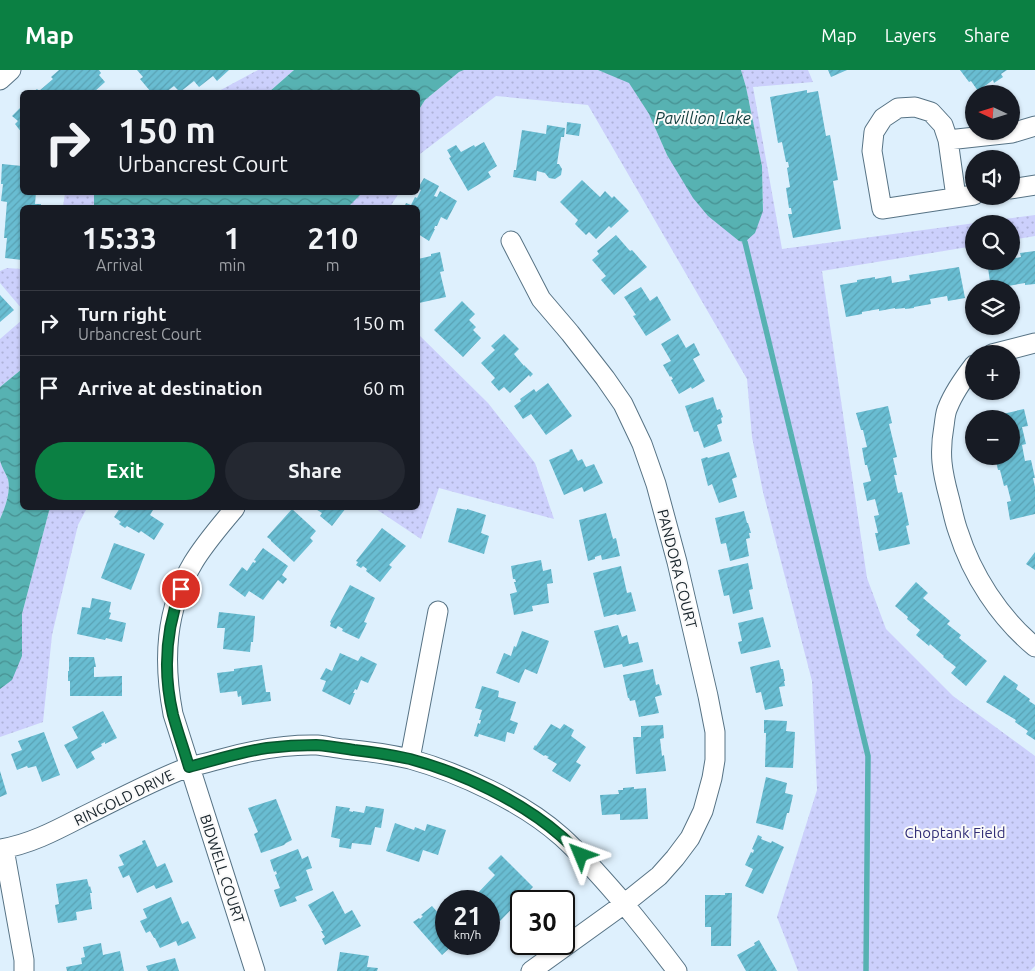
<!DOCTYPE html>
<meta charset="utf-8">
<style>
body{margin:0;font-family:Ubuntu,sans-serif;background:#242831;color:#f1f3f6;height:100vh;display:flex;flex-direction:column;font-size:19px;white-space:nowrap}
*{box-sizing:border-box;margin:0}
p{font-size:16px;color:#9ea1a6}
.icon{flex:none;width:28px;height:28px;fill:none;stroke:currentColor;stroke-width:2;stroke-linecap:round;stroke-linejoin:round}
.map{position:relative;flex:1;overflow:hidden}
.panel{position:absolute;left:20px;top:135px;width:400px;height:305px;display:flex;flex-direction:column;background:#171b24;border-radius:8px;box-shadow:0 1px 4px #0004}
.panel>*{flex:none}
.hud{position:absolute;left:20px;top:20px;width:400px;height:105px;border-radius:8px;box-shadow:0 1px 4px #0004;background:#171b24;color:#f1f3f6;overflow:hidden}
.needle{width:32px;rotate:274deg}
.controls{position:absolute;left:965px;top:15px;display:grid;gap:10px}
.controls a{display:grid;place-items:center;width:55px;height:55px;border-radius:50%;background:#171b24;box-shadow:0 1px 4px #0004;font-size:25px}
.speed{position:absolute;left:435px;top:820px;display:flex;gap:10px;font-size:25px;font-weight:700;text-align:center}
.speed>*{display:grid;place-content:center;width:65px;height:65px;border-radius:50%;background:#171b24;box-shadow:0 1px 4px #0004;line-height:1}
.speed small{font-size:12px;font-weight:400}
.speed .limit{border:2px solid #111;border-radius:8px;background:#fff;color:#111}
.pin{position:absolute;display:grid;place-items:center;width:42px;height:42px;color:#fff;margin:-21px;border:2px solid #fff;border-radius:50%;box-shadow:0 1px 5px #0007}
.me{position:absolute;width:55px;margin:-28px;rotate:314deg;stroke-linejoin:round;filter:drop-shadow(0 0 4px #0008)}
.turn{display:flex;align-items:center;gap:18px;height:105px;padding:0 15px;font-size:22px}
.turn .icon{width:65px;height:65px;stroke-width:2.5}
.turn b{display:block;font-size:35px;line-height:42px}
.eta{display:flex;justify-content:space-evenly;align-items:center;height:85px;text-align:center}
.eta b{font-size:30px;font-weight:700;line-height:35px}
.cta{display:flex;gap:10px;margin-top:auto;padding:10px 15px}
.cta a{flex:1;height:58px;border-radius:30px;background:#0b8043;color:#fff;font-size:20px;font-weight:700;line-height:58px;text-align:center}
.cta a+a{background:#242831;color:#f1f3f6}
ul{padding:0;list-style:none}
li{display:flex;align-items:center;gap:15px;height:65px;padding:0 15px;border-top:1px solid #363941}
li div{flex:1}
li b{display:block;font-size:19px}
li em{font-style:normal}
header{display:flex;align-items:center;gap:30px;box-sizing:border-box;height:70px;padding:0 25px;background:#0b8043;color:#fff}
header strong{font-size:24px}
nav{display:flex;gap:28px;margin-inline-start:auto;font-size:18px}
.map>svg:first-child{display:block}
.grass{fill:url(#grass-dots)}
.water{fill:url(#water-waves)}
.lines{fill:none;stroke-linecap:round;stroke-linejoin:round}
.stream{stroke:#57b2b2;stroke-width:5.5}
.building{fill:url(#building-hatch)}
.minor-casing{stroke:#577385;stroke-width:21}
.minor{stroke:#fff;stroke-width:19}
.route-casing{stroke:#07532c;stroke-width:12}
.route{stroke:#0b8043;stroke-width:9}
.labels{text-anchor:middle;stroke-width:4;stroke-linejoin:round;paint-order:stroke}
.street-label{font-size:15px;fill:#17232a;stroke:#fafafa}
.park-label{font-size:15px;fill:#333077;stroke:#fafafa}
.water-label{font-size:16px;font-style:italic;fill:#0f3b3b;stroke:#fafafa}
</style>
<header>
<strong>Map</strong>
<nav><a>Map</a><a>Layers</a><a>Share</a></nav>
</header>
<div class="map">
<svg width="1035" height="901" viewBox="0 0 1035 901">
<defs>
<pattern id="grass-dots" width="8" height="8" patternUnits="userSpaceOnUse" patternTransform="scale(1.25)"><rect width="8" height="8" fill="#ccd0fc"/><path d="M2 2h.1M6 6h.1" fill="none" stroke="#aeb2d8" stroke-width="1.8" stroke-linecap="round"/></pattern>
<pattern id="water-waves" width="16" height="10" patternUnits="userSpaceOnUse" patternTransform="scale(1.25)"><rect width="16" height="10" fill="#57b2b2"/><path d="M0 5q4-4 8 0t8 0" fill="none" stroke="#479091"/></pattern>
<pattern id="building-hatch" width="6" height="6" patternUnits="userSpaceOnUse" patternTransform="scale(1.25)"><rect width="6" height="6" fill="#69bdd2"/><path d="M-1 1l2-2M0 6l6-6M5 7l2-2" fill="none" stroke="#5aa2b4"/></pattern>
</defs>
<rect width="100%" height="100%" fill="#def0fd"/>
<path class="grass" d="M258 0H294L269 22H217Z
M464 0H598L629 12 649 44 667 85 731 164 739 171 763 141 762 96 746 17 741 0H808L813 12 753 17 782 179 1035 145V166L1011 170V154H974V176L822 201 867 508 886 559 953 626 1035 686V896L1030 901H798L777 847 817 720 812 611 763 422 752 367 747 309 588 35 496 26 420 84 418 89V41L425 30 459 2Z
M65 123H94V137H63Z
M362 123V122L399 123 390 137H347Z
M7 198 22 199V239L0 213V201Z
M22 250V299L0 317V269Z
M418 264 488 333 535 393 554 449 439 418 421 469 376 439 377 438H418Z
M0 391C2 398 6 404 8 409 11 422 5 438 0 449Z
M51 438H87L78 455 52 565 43 652 0 667V619L22 586V544L49 441Z"/>
<path class="water" d="M294 0H464L459 2 425 30 418 41V22H269Z
M598 0H741L746 17 762 96 763 141 755 163 745 172 739 171 708 146 693 128 667 85 649 44 629 13Z
M94 123V122L362 123 347 138 94 137Z
M22 299V438H51L49 441 22 544V586L12 610 0 619V449C5 438 11 422 8 409 6 404 2 398 0 391V317Z"/>
<g class="lines">
<path class="stream" d="M745 172 868 686 866 901"/>
</g>
<path class="building" d="M59 0H99L101 3 99 5 105 12 94 22H33L37 19 39 21 53 9 51 7Z
M137 0H229L217 11 213 6 199 17 194 11 180 22 174 16 166 22H156L155 21 151 22 140 9 143 7Z
M828 0H847L831 7Z
M960 0H1007L1001 4 1003 7 994 13 993 10 978 21 971 11 969 12Z
M807 20V23L818 21 826 66 830 65 838 110 833 111 841 159 793 168 788 144H792L791 138H789L786 118 790 117 787 98 789 97 788 92H786L782 72 778 73 770 27Z
M22 36V63L15 54 18 51 12 46Z
M567 52 581 54 579 66 566 64Z
M547 55 565 58 564 67H561L557 94H559L562 99 561 105 555 109 549 108 545 103 537 101 536 111 513 107 514 100H516L522 60 546 64Z
M484 72 497 96 488 102 491 107 468 121 449 88 451 87 447 80 456 75 461 82 474 75 475 77Z
M2 94 22 96V122H36L35 134H41V138H22V190L5 188 7 168H4L7 132 1 131 3 114H1Z
M424 108 439 116 434 126 437 127 440 121 457 131 447 150 441 147 437 156H435L434 159H435L429 171 418 164V138H404L406 133 411 135 415 127 417 128 421 120 418 118Z
M582 110 600 127 605 121 612 128 614 126 629 141 611 158 609 156 596 169 589 162 586 165 575 154 578 150 560 132Z
M616 165 630 181 632 180 647 197 614 225 601 210 606 206 592 190 599 184 597 181Z
M1035 181V214L1025 215V213L1008 216V219H991L987 191H1011V189L1021 187 1020 183Z
M440 182 444 201 440 202 446 227 419 233 418 228V189L431 186V184Z
M959 197 965 228 948 231 947 226 930 229 931 234 914 237V238L905 239V238L895 239V238L879 241V239L862 242V244L846 247 840 215 857 212V210L875 207V209L891 206 892 213 910 210 909 205Z
M641 217 650 231 657 226 671 250 646 266 633 246 636 245 624 227Z
M0 225 14 240 0 252Z
M462 231 475 244 469 250 476 257 473 260 481 268 463 287 434 260Z
M504 264 519 279 514 284 524 296V295L533 304 530 307 529 305 510 323 504 317 499 321 491 312 495 308 481 293 495 280 491 276Z
M678 264 686 278 694 273 700 285 693 289 705 311 692 319 691 317 679 324 671 310 673 309 671 306 670 307 663 295 671 291 661 274Z
M548 313 572 346 546 365 531 344 523 349 514 336 521 331 520 329 534 319 536 322Z
M713 327 717 340 720 339 723 347 721 348 722 353 717 355 722 371 704 378 698 361 694 362 685 336Z
M888 336 892 353 889 354 897 387 893 388 897 405H894L898 423 902 422 909 455 906 456 910 474 879 481 875 463H878L874 446 879 445 875 429 867 431 863 413 871 411 867 395H865L862 378 867 377 863 360H861L856 343Z
M1024 339 1028 356 1022 357 1026 374 1022 375 1025 391 1031 390 1035 408H1033L1035 417V444L1010 450 1007 432 1011 431 1007 415 1004 416 1000 400H998L996 391 999 390 998 386H1011V349H994V346Z
M572 379 578 391 582 389 586 397 594 394 603 413 584 422 582 417 564 425 549 390 570 381 569 380Z
M729 382 737 407 732 409 737 427 719 433 712 414 708 416 701 389 707 387 708 388Z
M120 438H151L153 440 150 445 164 454 154 470 141 461 139 463 127 456 125 458 119 454 121 452 114 447Z
M314 438H346L332 456 320 446 322 443Z
M457 438 467 440V439L486 445 481 463 489 466 484 484 448 472Z
M292 439 316 461 310 468 313 471 294 492 271 471V470L267 467Z
M744 441 747 453H748L751 463H749L750 468 746 469 749 486 730 491 726 473 721 474 715 448Z
M606 443 613 469 616 468 620 486 602 490 601 485 595 487V489L588 491 579 450Z
M382 458 406 476 389 495 392 497 380 512 366 501 367 499 363 496 361 498 356 495 358 492 356 491Z
M114 473 145 484 131 520 101 508Z
M263 478 288 496 282 505 287 509 283 514 278 510 263 530 249 521 245 527 229 515 242 497 247 501 253 492 255 493 256 491 254 490Z
M1035 482V500L1026 494Z
M541 490 543 501 551 499 553 513 547 514 549 533 532 536 533 541 514 545 510 524 517 522 514 512H516L515 509H513L511 496Z
M748 493 753 519 749 520 753 539 733 544 729 525 724 526 718 500Z
M621 496 627 523 631 522 636 541 617 545 616 544 604 547 593 503Z
M916 512 928 523 923 528 950 551 947 554 961 565 959 568 987 591 966 616 951 603 956 597 943 587 944 586 930 574 929 576 916 565 920 560 907 549 908 547 895 536Z
M350 515 375 528 364 552 367 553 359 569 342 561 343 559 338 556 336 559 330 556 331 553 330 552Z
M92 528 111 532 109 542 111 543 109 549 126 553 122 572 106 568 105 570 77 564 82 537 90 538Z
M219 542 255 546 253 572H251L250 582 223 579 225 558H217Z
M763 547 771 577 741 584 738 572 742 571 738 553Z
M618 555 622 567 627 565 629 574 638 572 643 592 623 597 622 594 604 598 594 561Z
M522 561 549 571 537 604 525 599 519 613 496 603 504 583 511 586 514 576 516 577Z
M340 583 358 591 361 586 377 594 368 613 361 610 357 620 355 619 353 623H355L350 635 322 621 326 611 320 609 326 598 332 601Z
M69 587H94L96 597H94V607L122 606V626H70V611H68V601H69Z
M779 590 781 599H783L785 611H784L785 616 779 617 783 636 765 640 761 622 756 623 750 597Z
M262 595 266 622H270L271 631 242 635 241 626 238 627 237 621 220 623 217 603 234 601V599Z
M653 599 656 615 659 614 662 625 655 627 659 643 639 647 635 630 630 631 629 628H628L623 605Z
M1004 605 1018 615 1016 619 1030 629 1029 631 1035 635V670L1026 664 1028 661 1015 652 1016 650 986 632Z
M482 616 499 621 498 627 516 632 510 650 518 653 514 664 507 662 505 672 479 664 478 667 474 666 478 653 480 654 481 650H479L482 640 475 638Z
M103 641 117 668 105 674V672L101 674 102 676 91 682 95 689 77 699 64 675 78 668 72 657Z
M764 650 787 651 786 661 795 662 793 698 765 697 766 663H764Z
M551 654 560 659 564 654 574 660 571 666 586 677 576 692 581 695 570 712 552 701 557 694 547 688 549 687 545 685 544 686 533 679 535 675 536 676Z
M663 655 664 668 660 669 662 686 664 685 666 701 636 704 633 667H641V656Z
M44 662 60 705 42 712 36 696 28 698 27 696 17 700 11 684 22 680 18 671Z
M0 701 7 724 0 727Z
M766 707 787 713 785 723 793 725 789 743H787L783 760 756 753Z
M634 717V719L646 718 648 749 620 750V744L602 745 600 725 619 724 618 720H623V718Z
M276 729 292 770 286 773 284 775 261 783 254 764 258 762 248 738Z
M336 736 350 738 349 741 353 742V741L364 743 366 736 384 739 381 758 375 757 371 775 352 773 351 779 339 777 340 769 331 767Z
M395 753 414 760 415 757 425 761 427 754 446 760 438 785 423 780 419 792 386 781Z
M758 765 762 767 761 769 771 773 772 771 784 777 763 824 745 816 753 799 745 795 751 782 753 783 754 780 752 779Z
M145 770 157 797 165 793 173 812 156 819 154 815 137 823 129 805 123 808 118 797 124 795 119 785 143 774 142 771Z
M298 779 302 789 308 786 312 798 306 800 313 820 295 827 297 831 280 837 274 820 280 818 275 805 277 804 276 801 274 802 270 790Z
M501 785 533 817 500 851 498 849 495 853 489 847V831H478L479 830 475 826 495 805 488 798Z
M87 809 89 817 90 816 92 823H90L92 839 76 842 77 850 58 853 55 835 59 834 56 814Z
M333 821 345 844 352 840 361 856 325 875 322 869 325 867 321 861H323L308 835Z
M725 823H732L731 876H711V857H705V825H725Z
M171 827 182 854 188 851 196 868 178 876 176 871 160 878 155 868H154L150 861 146 863 140 851 147 848 143 839Z
M432 836 440 845 444 842 446 844V874H454L442 885 413 852 419 848 420 849 423 846 421 845Z
M759 870 777 901H746L737 885 755 875 754 873Z
M101 873 103 885 120 881 124 901H67L66 897 82 894 81 888 85 887 83 877Z
M340 882 369 886 367 897 378 898 377 901H337Z
M175 888 179 901H148L146 896Z"/>
<g class="lines">
<g class="minor-casing">
<path id="minor" d="M0 10 11 0
M948 70 1012 63 1035 56
M1011 119 1035 115
M956 127 948 70 943 55 931 42 915 37 898 38 883 48 874 62 872 81 882 139 974 125
M511 171 541 229 570 263 605 308 623 334 642 374 656 414 677 492 708 626 715 662V690L712 708 703 741 690 768 675 788 659 806 624 834 531 901
M992 284 1035 273
M974 295C964 308 954 322 948 337 945 343 945 350 944 356 939 384 942 401 949 427 952 438 954 450 958 461 972 505 999 547 1035 577
M235 438C221 455 205 473 193 493 165 540 163 591 173 644L255 901
M410 689 438 541
M0 779C28 775 55 761 80 748 115 731 150 712 186 698 196 695 207 693 217 690 249 681 283 674 317 675 326 676 335 678 344 679 366 681 388 684 410 689 460 703 523 732 562 767 584 787 602 808 621 830 640 853 659 877 677 901
M4 779 24 890V901"/>
</g>
<use href="#minor" class="minor"/>
</g>
<g class="lines">
<g class="route-casing">
<path id="route" d="M181 519C166 559 163 603 173 645 178 663 184 680 189 697 215 690 240 682 267 678 283 676 300 675 316 675 329 676 341 678 354 680 373 682 392 685 410 689 462 703 521 731 561 766 568 772 574 779 581 785"/>
</g>
<use href="#route" class="route"/>
</g>
<g class="labels">
<g class="street-label">
<text transform="translate(677 499) rotate(76)" y="5">PANDORA COURT</text>
<text transform="translate(124 728) rotate(-26)" y="5">RINGOLD DRIVE</text>
<text transform="translate(222 799) rotate(72)" y="5">BIDWELL COURT</text>
</g>
<g class="park-label">
<text x="955" y="768">Choptank Field</text>
</g>
<g class="water-label">
<text x="703" y="54">Pavillion Lake</text>
</g>
</g>
</svg>
<div class="controls">
<a><svg class="needle" viewBox="-14 -14 28 28"><path d="M0-13l5 13h-10z" fill="#e53935"/><path d="M0 13l5-13h-10z" fill="#9ea1a6"/></svg></a>
<a><svg class="icon" aria-label="sound" viewBox="0 0 24 24"><path d="M4 9h4l5-4v14l-5-4H4zM17 9q2 3 0 6"/></svg></a>
<a><svg class="icon" aria-label="search" viewBox="0 0 24 24"><circle cx="10" cy="10" r="6"/><path d="M15 15l6 6"/></svg></a>
<a><svg class="icon" aria-label="layers" viewBox="0 0 24 24"><path d="M12 4l9 5-9 5-9-5zM3 14l9 5 9-5"/></svg></a>
<a>+</a>
<a>−</a>
</div>
<div class="speed"><div>21<small>km/h</small></div><div class="limit">30</div></div>
<div class="pin" style="left:181px;top:519px;background:#d93025"><svg class="icon" aria-label="arrive" viewBox="0 0 24 24"><path d="M6 21V4h12l-3 4 3 4H6"/></svg></div>
<svg class="me" style="left:581px;top:785px" viewBox="-20 -20 40 40"><path d="M0-17L14 15 0 8-14 15z" fill="#0b8043" stroke="#fff" stroke-width="4"/></svg>
<div class="hud">
<div class="turn"><svg class="icon" aria-label="right" viewBox="0 0 24 24"><path d="M7 20v-9h11M14 6l5 5-5 5"/></svg><div><b>150 m</b>Urbancrest Court</div></div>
</div>
<section class="panel">
<div class="eta">
<div><b>15:33</b><p>Arrival</p></div>
<div><b>1</b><p>min</p></div>
<div><b>210</b><p>m</p></div>
</div>
<ul>
<li><svg class="icon" aria-label="right" viewBox="0 0 24 24"><path d="M7 20v-9h11M14 6l5 5-5 5"/></svg><div><b>Turn right</b><p>Urbancrest Court</p></div><em>150 m</em></li>
<li><svg class="icon" aria-label="arrive" viewBox="0 0 24 24"><path d="M6 21V4h12l-3 4 3 4H6"/></svg><div><b>Arrive at destination</b></div><em>60 m</em></li>
</ul>
<div class="cta"><a>Exit</a><a>Share</a></div>
</section>
</div>
